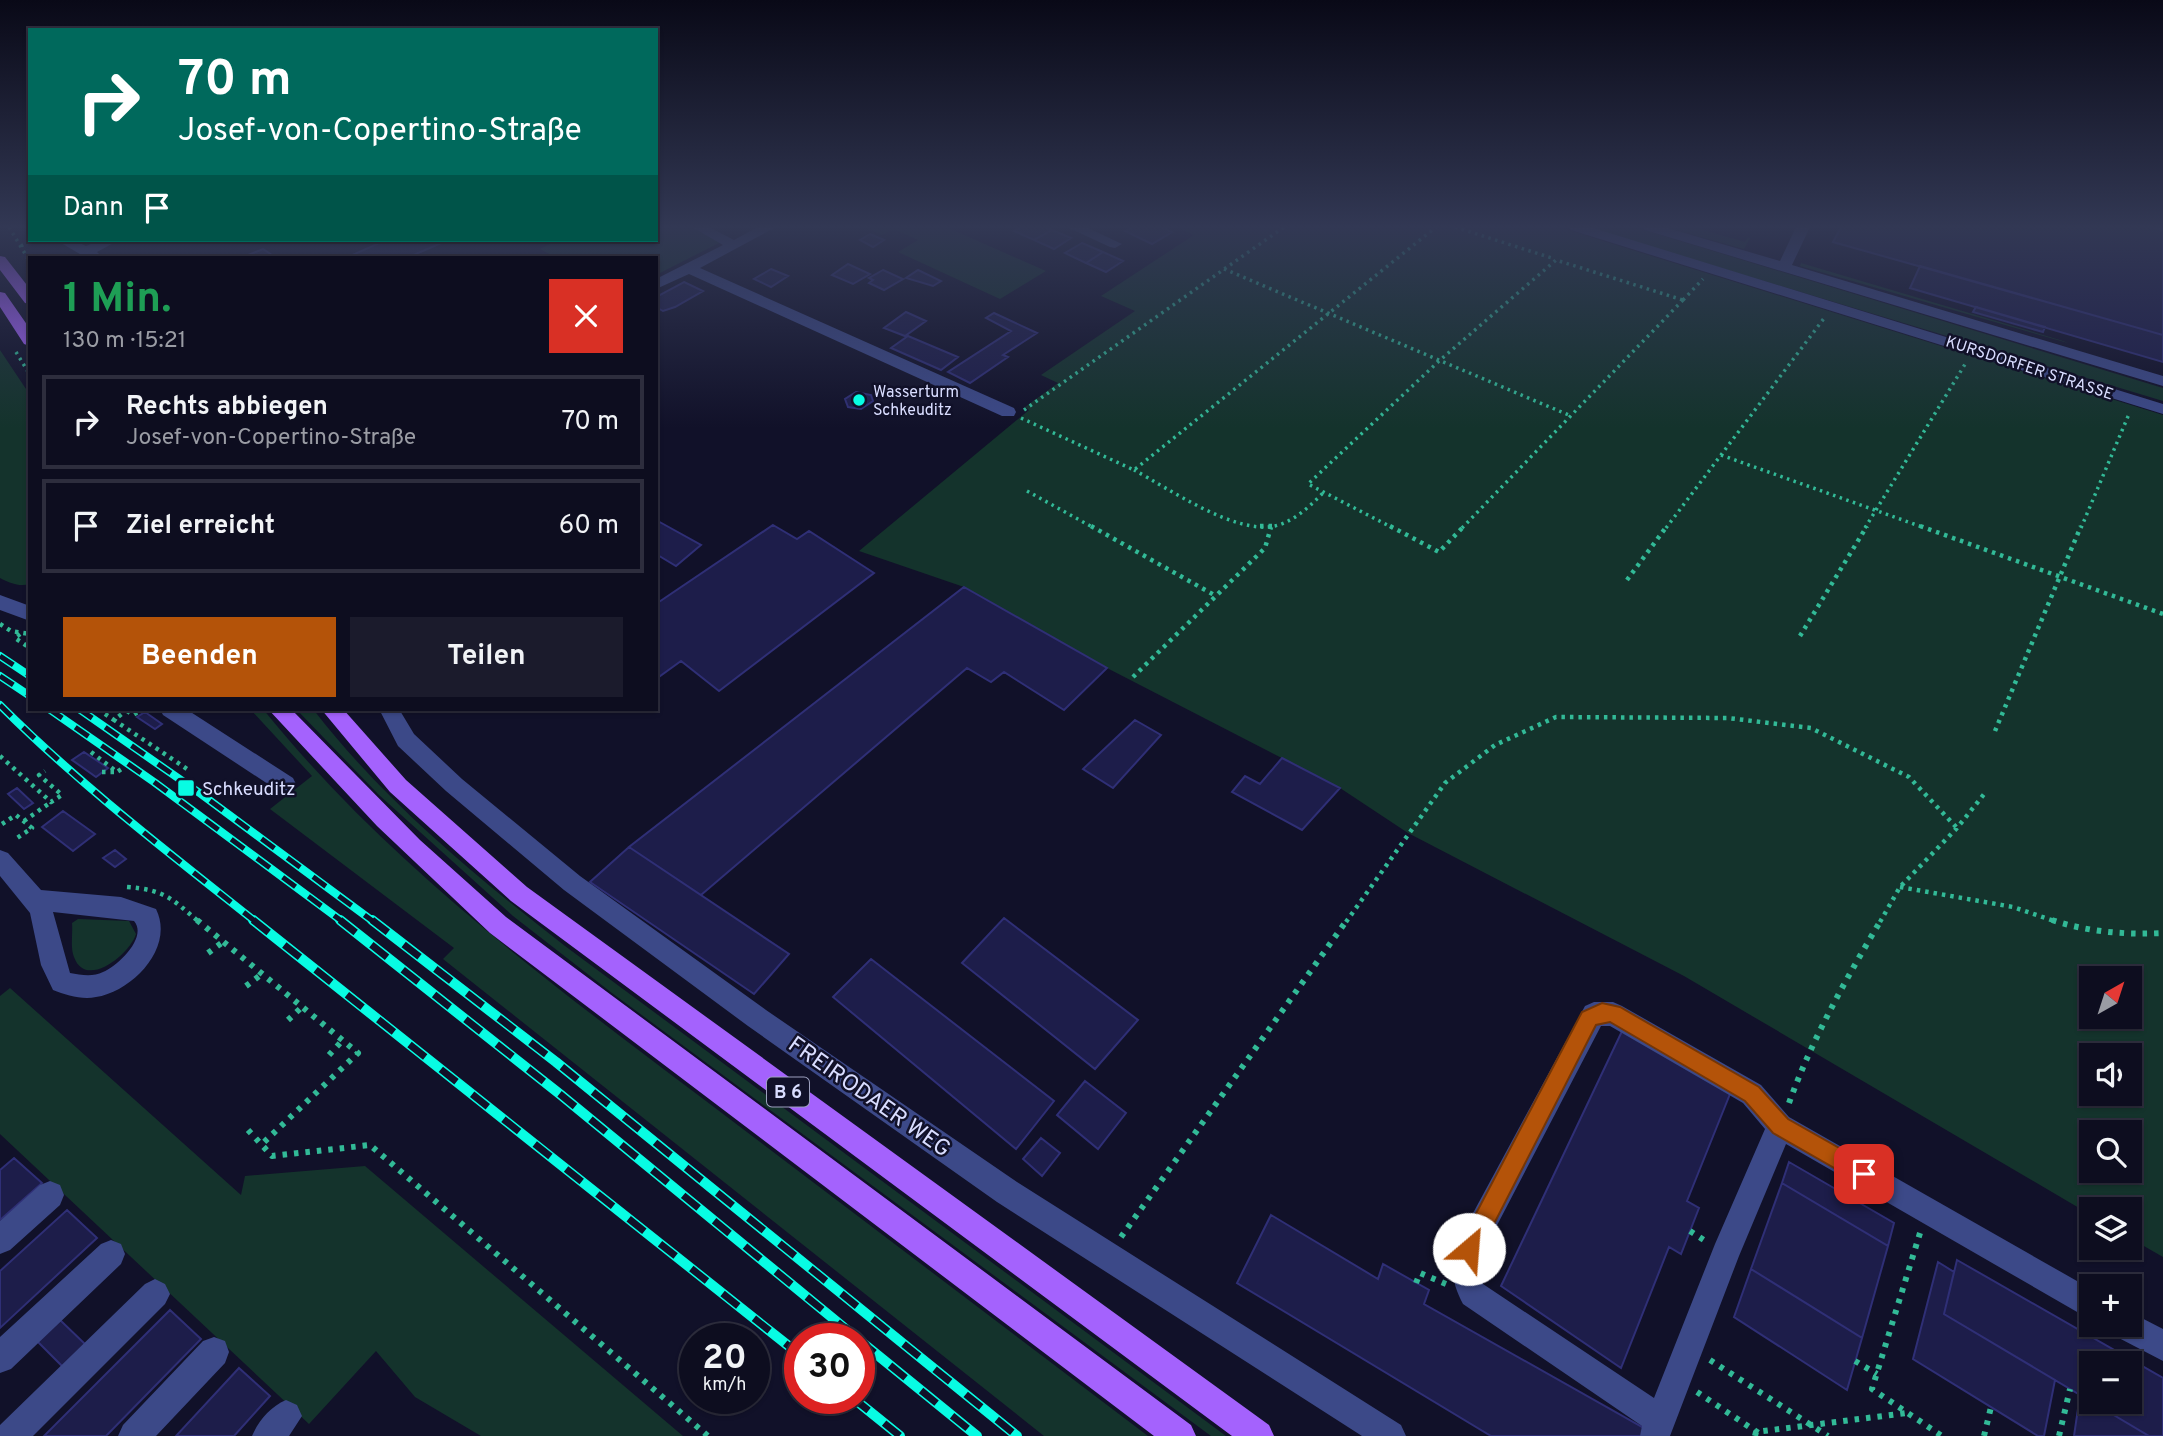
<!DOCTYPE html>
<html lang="de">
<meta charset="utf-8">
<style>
body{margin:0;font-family:Overpass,sans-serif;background:#1b1b2c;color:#f1f3f6;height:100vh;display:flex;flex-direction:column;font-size:26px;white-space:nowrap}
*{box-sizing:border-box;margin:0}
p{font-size:23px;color:#9a9ca4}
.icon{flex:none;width:38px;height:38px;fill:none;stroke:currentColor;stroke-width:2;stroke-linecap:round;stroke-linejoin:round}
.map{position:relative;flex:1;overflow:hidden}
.sheet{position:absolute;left:28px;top:256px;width:630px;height:455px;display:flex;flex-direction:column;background:#0d0d1f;border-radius:0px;box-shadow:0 2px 5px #0004,0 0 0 2px #2d2d3d}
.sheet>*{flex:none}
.hud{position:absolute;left:28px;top:28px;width:630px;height:214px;border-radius:0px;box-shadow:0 2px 5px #0004,0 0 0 2px #2d2d3d;background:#00695c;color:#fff;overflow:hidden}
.needle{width:46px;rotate:39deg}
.buttons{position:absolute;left:2079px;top:966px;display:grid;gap:14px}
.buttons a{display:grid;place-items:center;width:63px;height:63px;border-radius:0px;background:#0d0d1f;box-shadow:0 2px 5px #0004,0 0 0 2px #2d2d3d;font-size:35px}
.speed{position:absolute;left:679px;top:1323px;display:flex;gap:14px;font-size:35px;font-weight:700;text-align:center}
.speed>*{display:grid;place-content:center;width:91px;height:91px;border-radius:50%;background:#0d0d1f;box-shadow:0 2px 5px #0004,0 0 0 2px #2d2d3d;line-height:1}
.speed small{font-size:18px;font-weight:400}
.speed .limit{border:10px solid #d22;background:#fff;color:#111}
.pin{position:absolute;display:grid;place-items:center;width:60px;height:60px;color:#fff;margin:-30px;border-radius:14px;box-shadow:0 4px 10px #0006}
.me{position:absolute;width:77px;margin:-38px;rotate:27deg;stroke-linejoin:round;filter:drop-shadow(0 0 5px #0008)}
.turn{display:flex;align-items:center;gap:24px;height:147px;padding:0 35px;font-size:32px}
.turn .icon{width:91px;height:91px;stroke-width:2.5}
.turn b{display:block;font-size:49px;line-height:60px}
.then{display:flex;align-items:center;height:66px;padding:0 35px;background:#0003;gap:14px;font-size:26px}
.round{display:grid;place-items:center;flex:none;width:74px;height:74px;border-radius:0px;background:#1b1b2c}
.head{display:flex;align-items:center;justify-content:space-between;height:119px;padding:0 35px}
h1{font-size:42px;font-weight:700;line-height:52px;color:#1e9e55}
.cta{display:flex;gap:14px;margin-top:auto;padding:14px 35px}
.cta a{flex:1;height:80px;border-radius:0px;background:#b45309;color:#fff;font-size:28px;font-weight:700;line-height:80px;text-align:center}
.cta a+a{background:#1b1b2c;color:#f1f3f6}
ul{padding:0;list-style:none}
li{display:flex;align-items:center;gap:21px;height:94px;margin:0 14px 10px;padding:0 21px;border:4px solid #2d2d3d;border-radius:0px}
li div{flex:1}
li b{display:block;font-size:26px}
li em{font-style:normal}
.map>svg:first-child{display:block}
.green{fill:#14332c;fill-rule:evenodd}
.building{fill:#1d1d4a;stroke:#2f2f76;stroke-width:2;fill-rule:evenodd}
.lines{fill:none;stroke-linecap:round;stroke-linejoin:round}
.path-far2{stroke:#32ba97;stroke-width:3.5;stroke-dasharray:2.5 4.5;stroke-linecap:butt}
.path-far1{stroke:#32ba97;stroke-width:4.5;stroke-dasharray:3.5 5;stroke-linecap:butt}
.path{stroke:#32ba97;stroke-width:6;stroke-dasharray:4.5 7;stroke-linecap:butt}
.minor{fill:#3c4988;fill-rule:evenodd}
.major{fill:#a462fd;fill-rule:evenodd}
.rail-far1-casing{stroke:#08fce3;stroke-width:8}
.rail-casing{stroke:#08fce3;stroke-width:10}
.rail-far1{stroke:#111129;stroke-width:5;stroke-dasharray:16;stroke-linecap:butt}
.rail{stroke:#111129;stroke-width:7;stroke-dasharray:20;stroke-linecap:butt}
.route{fill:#b45309;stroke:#753606;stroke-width:2}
.poi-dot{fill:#08fce3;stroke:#111129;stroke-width:2.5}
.labels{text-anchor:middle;stroke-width:5;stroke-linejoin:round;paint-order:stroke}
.far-street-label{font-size:16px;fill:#d9ddff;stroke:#111129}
.far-poi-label{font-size:16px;fill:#d9ddff;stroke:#111129;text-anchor:start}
.shield{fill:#111129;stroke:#9da0bf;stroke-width:2}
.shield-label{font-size:18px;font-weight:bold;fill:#d9ddff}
.poi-label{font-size:19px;fill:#d9ddff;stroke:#111129;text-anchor:start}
.near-street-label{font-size:23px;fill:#d9ddff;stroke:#111129}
</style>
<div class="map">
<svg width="2163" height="1436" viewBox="0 0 2163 1436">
<rect width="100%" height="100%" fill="#111129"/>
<path class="green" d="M661 227H693L721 242 656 275V257H555L540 249 558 240H656V229Z
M864 227H946L1046 271 1000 299 898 252 918 240 894 229 882 235Z
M1177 227H1558L2163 415V1257L2130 1238V1209H2091V1215L1684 976 1408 833 1340 788 1107 668 964 587 859 551 1029 410 1025 407 1058 383 1041 375 1135 311 1101 296 1194 235ZM2091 978H2130V1017H2091ZM2091 1055H2130V1094H2091ZM2091 1132H2130V1171H2091Z
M1585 227H1634L2163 388V401Z
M1665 227H1693L1745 242 1748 237 1750 238 1744 249Z
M1801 263 2063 341 2068 343 1800 266Z
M0 350 30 395V584C19 587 10 583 0 578Z
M250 709H263C386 862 547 981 702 1098 851 1211 999 1323 1148 1436H1044L443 959 454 948 270 809 312 776Z
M296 709H313C384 801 474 875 565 946L1226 1436H1211L612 993 513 916 379 795Z
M78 919 129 921 136 934C130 954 86 990 74 957 70 947 73 934 72 923Z
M10 988 241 1195 245 1176 365 1166 683 1436H481L415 1397 376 1351 309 1424 0 1134V996Z"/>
<path class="building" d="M1022 227H1045L1052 230 1034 240 1014 231Z
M1133 227H1161L1172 232 1152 244 1125 231Z
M1841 227H2150L2163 230V335L1833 242Z
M1052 230 1071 238 1054 249 1034 240Z
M870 234 884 240 873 247 860 240Z
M386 240H448L409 257H348Z
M1082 243 1103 252 1086 263 1065 253Z
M263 249 275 257H243Z
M1103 252 1123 261 1106 272 1086 263Z
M848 264 870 274 853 284 832 275Z
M1920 266 2163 335V362L1910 288Z
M771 269 788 276 771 287 754 279Z
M883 270 903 279 884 290 869 283 873 280 869 278Z
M918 270 941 281 933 286 906 278Z
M684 282 703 291 675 307 663 311 656 307V297Z
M1976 307 2045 327 2043 332 1973 312Z
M906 312 926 321 905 336 884 328Z
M994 313 1037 333 1003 355 1008 357 970 383 948 372 1011 331 986 318Z
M908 336 958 357 941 370 891 348Z
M856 392 871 395 873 401 861 409 848 407 845 399Z
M656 520 701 545 676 566 656 554Z
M773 525 797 539 809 531 874 573 719 691 681 661 656 679V604Z
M964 587 1107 668 1064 710 1004 672 991 682 967 668 701 895 629 847Z
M145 712 162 724 155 729 137 717Z
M1135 720 1161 735 1113 788 1083 769Z
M84 752 108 768 96 777 72 760Z
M1282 758 1340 788 1302 830 1232 792 1245 776 1260 784Z
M17 788 33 803 24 809 8 794Z
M63 811 95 834 73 851 42 827Z
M629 847 789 954 754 994 590 882Z
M115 850 126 859 115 867 103 858Z
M1004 918 1138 1020 1095 1069 962 963Z
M871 959 1054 1101 1016 1149 833 997Z
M1624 1027 1732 1089 1687 1201 1699 1208 1681 1254 1669 1247 1621 1368 1501 1286Z
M1085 1081 1126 1113 1098 1149 1057 1115Z
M1041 1138 1060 1153 1042 1176 1023 1159Z
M14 1158 42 1183 0 1220V1170Z
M1789 1162 1894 1223 1888 1246 1782 1183Z
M1782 1183 1888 1246 1862 1338 1751 1269Z
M67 1210 97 1238 0 1328V1271Z
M1271 1215 1378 1279 1383 1264 1429 1290 1424 1304 1658 1436H1491L1237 1283Z
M1957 1260 2163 1378V1436H2149L1944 1314ZM2091 1363H2130V1402H2091Z
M1938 1262 1954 1272 1944 1314 2055 1380 2044 1436H2038L1913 1359Z
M1751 1269 1862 1338 1847 1390 1734 1317Z
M170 1310 201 1339 106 1436H44Z
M59 1319 86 1345 64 1368 36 1340Z
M239 1368 270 1396 234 1436H176Z
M2080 1395 2149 1436H2074Z"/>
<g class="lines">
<path class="path-far2" d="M9 227 30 262
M1455 227 1555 259
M21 246 32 240
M1224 269 1571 416
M1683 300 1703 279
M16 352 30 375
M1024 410 1284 227
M1021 418 1134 470 1436 227
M1721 455 1925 528
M1134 470C1168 488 1235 535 1275 526 1295 521 1310 506 1324 492
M1027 491 1094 528
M1393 528 1308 484 1439 361 1556 260 1683 300
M1462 528 1683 300
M1666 528 1825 317
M1865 528 1967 361
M2081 528 2129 414"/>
<path class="path-far1" d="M1091 526 1216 596
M1260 526H1272
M1390 526 1439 552 1464 526
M1920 526 2163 614
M1627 580 1667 526
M0 624 11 631 30 634
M20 634 15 638 30 648
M1800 636 1867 526
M1133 677 1265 548 1271 527
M98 709 114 720
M128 709 114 720 187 769
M127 711 133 715 143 709
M1995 731 2081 526
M91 752 117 772 123 768
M0 756 51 802 62 795 39 775 45 771
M102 772H116
M24 821 51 802
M2 824 16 815 32 828 17 838
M127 887C165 890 171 898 199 922
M1900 887 2013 907 2057 922
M1346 922 1445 783 1495 745 1556 717 1728 718 1811 728 1909 777 1957 828
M1880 922 1900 887 1957 828 1985 793"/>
<path class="path" d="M197 920 358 1053 261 1145
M2052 920C2088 932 2125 935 2163 933
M208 953 223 942
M246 986 262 974
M288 1020 302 1007
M329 1055 342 1041
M1789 1103C1812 1039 1846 979 1881 920
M248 1130 272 1156 370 1145 708 1436
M1690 1231 1707 1242
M1920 1233 1872 1389 1942 1436
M1121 1237 1347 920
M1416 1283 1420 1273 1446 1284
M1710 1360 1828 1436
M1855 1361 1877 1374
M1697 1392 1763 1436
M1755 1436 1756 1432 1907 1413
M1984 1436 1991 1407
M2059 1436 2070 1389"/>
<path class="minor" d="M692 227H709L734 240 758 227H776L700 268 1014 408 1016 412 1014 416H1002L689 274 656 289V279L723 245Z
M1067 227H1086L1122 244 1115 248 1110 247Z
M1569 227H1590L2163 404V414L1571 230Z
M1643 227H1664L1780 261 1796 227H1810L1792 265 2163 376V386L1645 230Z
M2153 227H2163V232Z
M56 240H73L86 246 101 240H119L97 252 102 257H85Z
M0 595 30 606V621L0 610Z
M160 709H186L293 778 296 784 293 790 285 793 277 790 163 715Z
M379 709H399L414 734 462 779 580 876 766 1010 1017 1182 1401 1425 1406 1436H1362L997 1202 748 1026 564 890 446 791 398 746Z
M0 850 8 853 41 890 121 897 156 909C175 947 133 991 96 997 82 1000 66 995 53 990L41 965 30 913 0 876ZM53 912 134 921C148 937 118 966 103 972 93 977 81 975 70 973Z
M1594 1002H1613L1622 1006 1761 1085 1789 1117 2091 1289V1320L1786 1144 1739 1256 1670 1436H1640L1642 1426 1463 1304C1451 1281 1449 1264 1459 1239L1585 1006ZM1601 1026H1610L1743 1103 1765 1129 1715 1244 1654 1398 1483 1284 1480 1272 1482 1254Z
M50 1181 60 1185 64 1195 60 1205 10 1250 0 1254V1221L40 1185Z
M111 1240 121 1244 125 1254 121 1264 11 1369 0 1373V1337L101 1244Z
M155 1279 165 1284 170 1294 165 1304 33 1436H0V1425L145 1284Z
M2130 1312 2163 1329V1361L2115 1336 2111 1325H2130Z
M214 1337 225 1341 229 1352 225 1363 156 1436H118L123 1425 203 1341Z
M286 1400 297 1405 302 1416 289 1436H252C259 1420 270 1407 286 1400Z"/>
<path class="major" d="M0 256 5 257 30 289V304L25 303 0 270Z
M0 292 5 293 30 329V346L24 344 0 307Z
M268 709H291L420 840 506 917 1191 1425 1196 1436H1154L490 933 377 826Z
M321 709H343L406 780 527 887 1269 1425 1274 1436H1232L511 901 390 792Z"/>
<g class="rail-far1-casing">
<path id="rail-far1" d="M0 656 30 676
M0 676 30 696
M0 705C79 784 168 852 256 922
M49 709 154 782 343 922
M79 709 201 794 374 922"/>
</g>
<g class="rail-casing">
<path id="rail" d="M253 920 800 1355
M340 920 561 1095 858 1339
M372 920 556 1062 1017 1436
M859 1340 977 1436
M853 1398 900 1436"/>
</g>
<use href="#rail-far1" class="rail-far1"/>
<use href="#rail" class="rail"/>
</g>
<linearGradient id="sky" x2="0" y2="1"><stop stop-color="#090917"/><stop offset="0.53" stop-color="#323854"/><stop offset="1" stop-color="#323854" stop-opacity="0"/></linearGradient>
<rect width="2163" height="428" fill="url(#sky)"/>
<path class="route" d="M1602 1003 1620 1007 1759 1087 1788 1119 1871 1166 1875 1174 1871 1181 1864 1184 1857 1181 1773 1133 1745 1101 1610 1022 1596 1025 1477 1257 1469 1260 1461 1257 1458 1249 1461 1242 1582 1012Z"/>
<g class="poi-dot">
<circle cx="859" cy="400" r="7"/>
<rect x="177" y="779" width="18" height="18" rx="3.5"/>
</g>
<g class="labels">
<g class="far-street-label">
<text transform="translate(2030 367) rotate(18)" y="6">KURSDORFER STRASSE</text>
</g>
<g class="far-poi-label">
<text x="873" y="397">Wasserturm<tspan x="873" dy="18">Schkeuditz</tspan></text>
</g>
<rect class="shield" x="767" y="1077.5" width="42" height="29" rx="5"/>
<g class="shield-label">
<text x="788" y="1098">B 6</text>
</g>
<g class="poi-label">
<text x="202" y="795">Schkeuditz</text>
</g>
<g class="near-street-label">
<text transform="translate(870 1096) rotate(35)" y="8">FREIRODAER WEG</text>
</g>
</g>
</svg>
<div class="buttons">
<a><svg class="needle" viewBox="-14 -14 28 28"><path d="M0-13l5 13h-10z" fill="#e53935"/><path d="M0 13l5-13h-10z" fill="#9a9ca4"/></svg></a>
<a><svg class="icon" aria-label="sound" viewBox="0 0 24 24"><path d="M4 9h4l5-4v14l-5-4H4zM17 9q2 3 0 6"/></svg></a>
<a><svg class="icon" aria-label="search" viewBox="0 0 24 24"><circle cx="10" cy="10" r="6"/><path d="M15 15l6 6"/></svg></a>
<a><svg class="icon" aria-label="layers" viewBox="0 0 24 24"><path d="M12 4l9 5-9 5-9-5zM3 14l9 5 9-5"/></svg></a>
<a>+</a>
<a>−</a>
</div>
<div class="speed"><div>20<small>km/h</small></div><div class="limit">30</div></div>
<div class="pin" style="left:1864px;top:1174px;background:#d93025"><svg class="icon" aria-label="arrive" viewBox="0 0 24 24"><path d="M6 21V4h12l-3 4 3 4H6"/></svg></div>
<svg class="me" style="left:1469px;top:1249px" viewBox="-20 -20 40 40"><circle r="19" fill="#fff"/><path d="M0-13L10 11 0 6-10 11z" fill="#b45309"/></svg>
<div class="hud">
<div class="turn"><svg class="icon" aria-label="right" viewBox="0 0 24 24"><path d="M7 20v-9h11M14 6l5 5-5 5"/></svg><div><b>70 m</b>Josef-von-Copertino-Straße</div></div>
<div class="then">Dann<svg class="icon" aria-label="arrive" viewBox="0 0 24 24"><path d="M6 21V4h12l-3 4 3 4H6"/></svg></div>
</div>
<section class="sheet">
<div class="head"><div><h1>1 Min.</h1><p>130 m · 15:21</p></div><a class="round" style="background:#d93025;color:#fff"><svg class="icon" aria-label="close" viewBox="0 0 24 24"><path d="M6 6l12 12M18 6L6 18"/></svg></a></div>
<ul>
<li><svg class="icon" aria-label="right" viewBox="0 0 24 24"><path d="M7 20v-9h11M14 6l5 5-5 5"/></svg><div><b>Rechts abbiegen</b><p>Josef-von-Copertino-Straße</p></div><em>70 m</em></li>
<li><svg class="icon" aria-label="arrive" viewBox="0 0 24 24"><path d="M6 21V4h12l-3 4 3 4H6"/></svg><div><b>Ziel erreicht</b></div><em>60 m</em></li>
</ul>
<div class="cta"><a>Beenden</a><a>Teilen</a></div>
</section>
</div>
